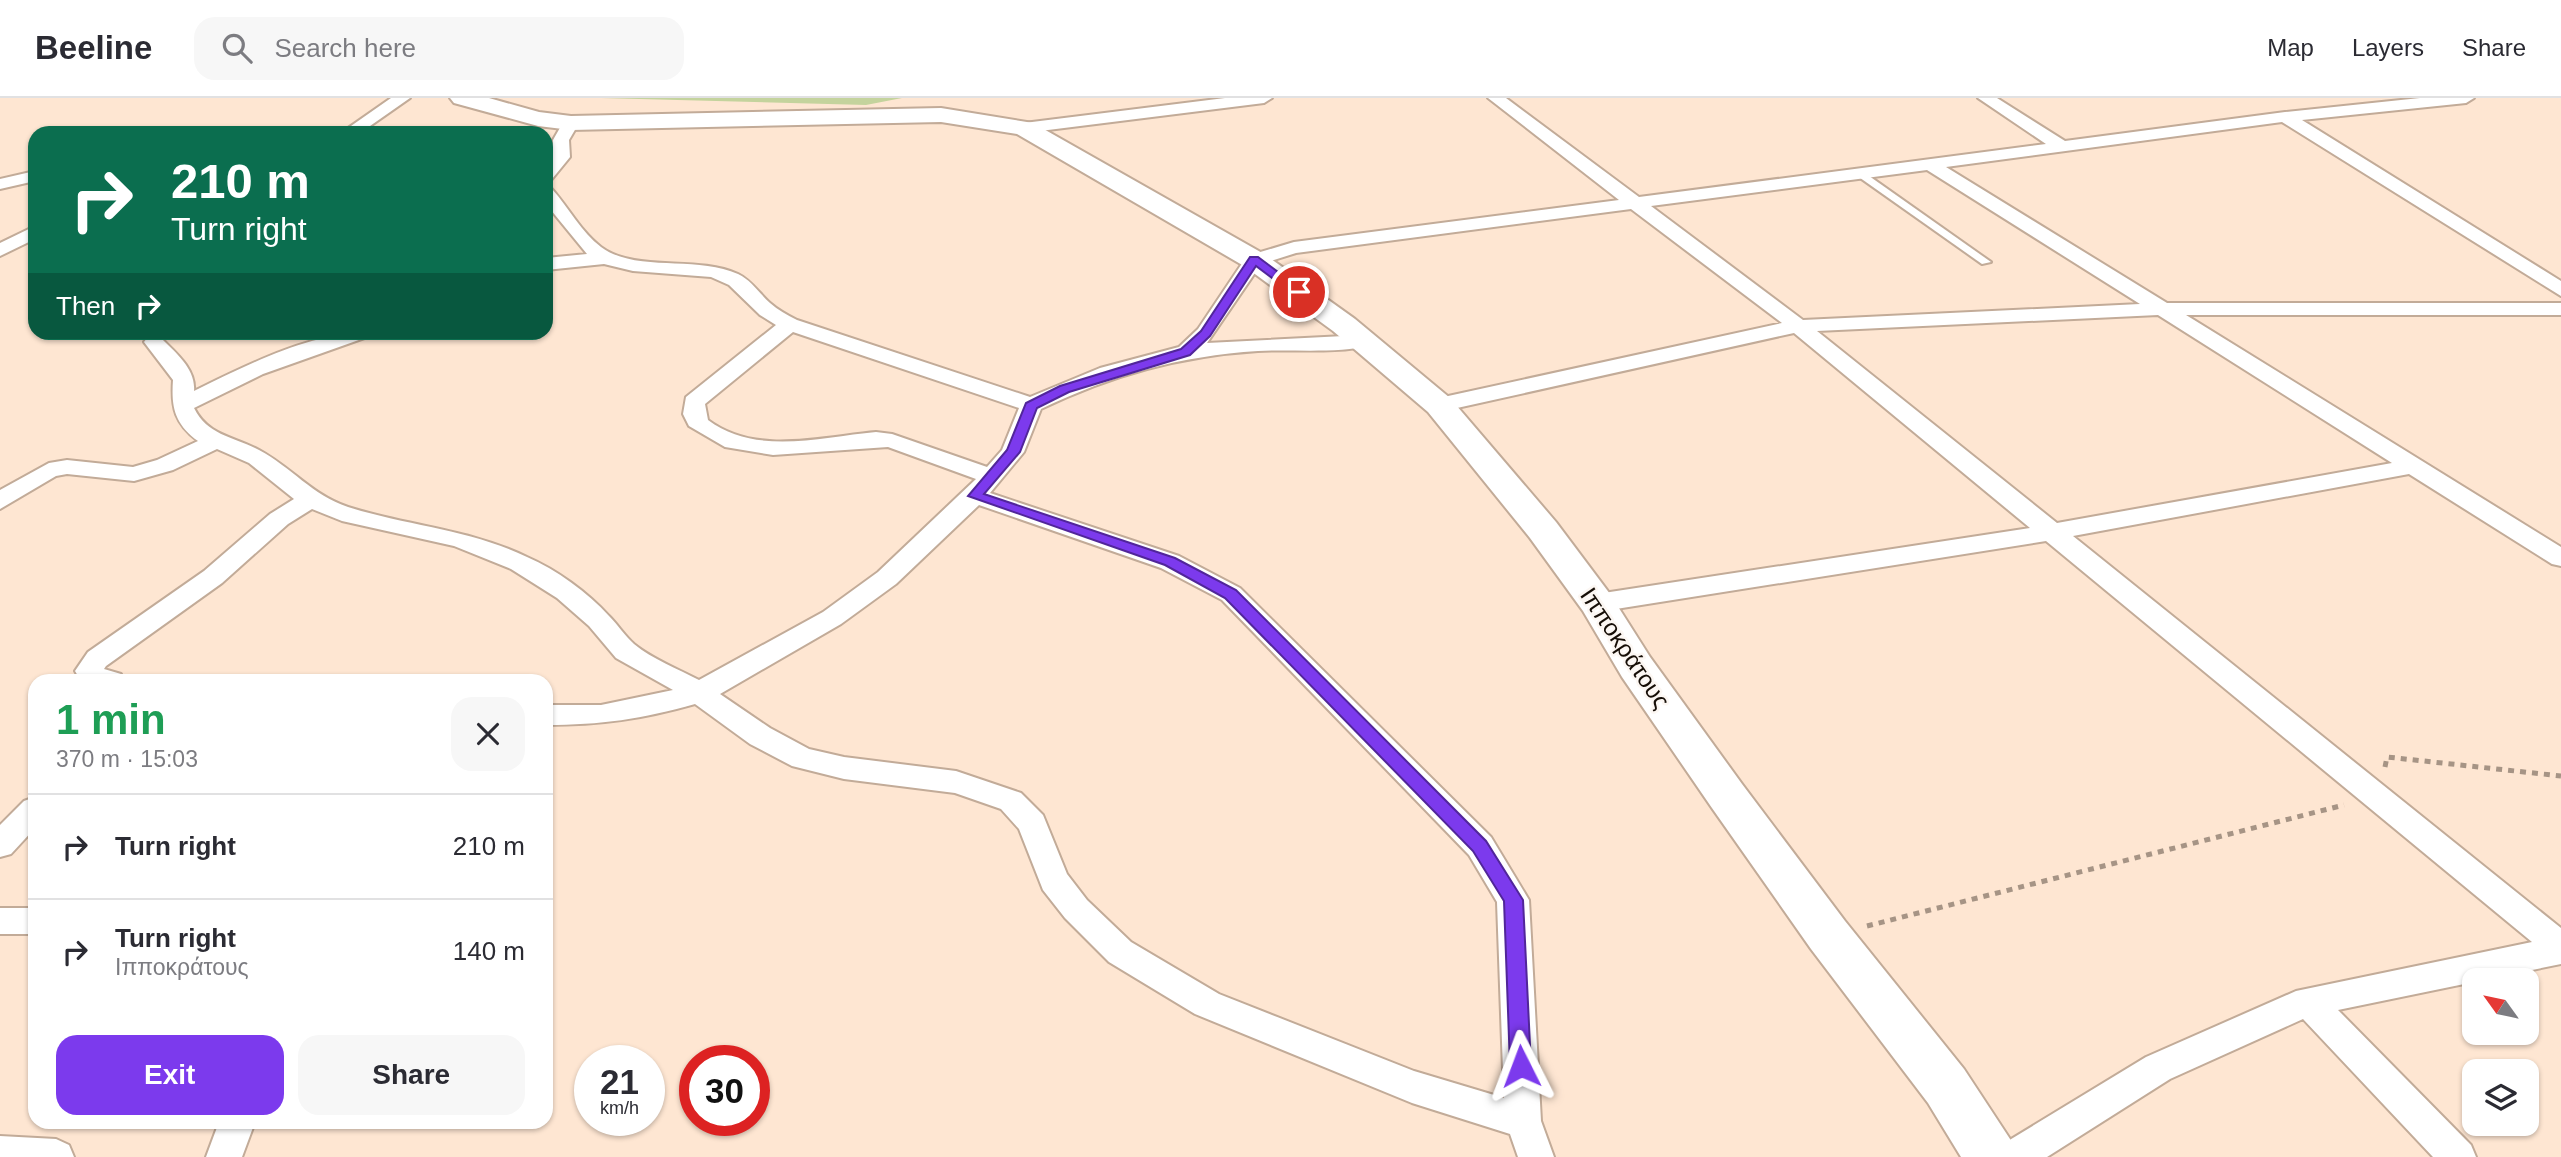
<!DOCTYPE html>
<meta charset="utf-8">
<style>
body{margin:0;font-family:Helvetica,sans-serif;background:#f7f7f7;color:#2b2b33;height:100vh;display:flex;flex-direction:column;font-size:26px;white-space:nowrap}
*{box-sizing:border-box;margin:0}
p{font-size:23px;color:#7c7c81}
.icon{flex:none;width:38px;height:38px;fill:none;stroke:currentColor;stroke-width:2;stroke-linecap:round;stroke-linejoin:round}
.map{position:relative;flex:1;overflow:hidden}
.drawer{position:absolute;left:28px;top:576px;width:525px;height:455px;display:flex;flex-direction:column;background:#fff;border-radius:21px;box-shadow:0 2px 5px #0004}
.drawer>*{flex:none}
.guide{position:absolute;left:28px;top:28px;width:525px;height:214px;border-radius:21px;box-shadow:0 2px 5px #0004;background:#0b6e4f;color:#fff;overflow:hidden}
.needle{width:46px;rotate:303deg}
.buttons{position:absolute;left:2462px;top:870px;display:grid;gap:14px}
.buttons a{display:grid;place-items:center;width:77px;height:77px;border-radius:14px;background:#fff;box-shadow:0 2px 5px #0004;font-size:35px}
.speed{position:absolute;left:574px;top:947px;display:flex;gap:14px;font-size:35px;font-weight:700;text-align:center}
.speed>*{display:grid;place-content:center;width:91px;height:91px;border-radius:50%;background:#fff;box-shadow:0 2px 5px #0004;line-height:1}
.speed small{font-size:18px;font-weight:400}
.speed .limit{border:10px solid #d22;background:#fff;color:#111}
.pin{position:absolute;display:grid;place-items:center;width:60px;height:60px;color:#fff;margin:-30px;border:4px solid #fff;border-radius:50%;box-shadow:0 2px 7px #0007}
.me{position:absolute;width:77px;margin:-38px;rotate:357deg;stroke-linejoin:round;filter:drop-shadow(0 0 5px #0008)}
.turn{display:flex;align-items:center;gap:24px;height:147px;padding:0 28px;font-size:32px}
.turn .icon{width:91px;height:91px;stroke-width:2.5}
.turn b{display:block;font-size:49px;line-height:60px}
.then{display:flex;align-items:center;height:66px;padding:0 28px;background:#0003;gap:14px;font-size:26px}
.round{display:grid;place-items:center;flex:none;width:74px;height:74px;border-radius:21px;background:#f7f7f7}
.head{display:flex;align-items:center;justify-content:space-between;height:119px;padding:0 28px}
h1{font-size:42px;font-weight:600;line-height:52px;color:#1e9e55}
.button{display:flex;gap:14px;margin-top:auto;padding:14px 28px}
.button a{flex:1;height:80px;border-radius:21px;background:#7c3aed;color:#fff;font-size:28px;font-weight:600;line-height:80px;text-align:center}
.button a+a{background:#f7f7f7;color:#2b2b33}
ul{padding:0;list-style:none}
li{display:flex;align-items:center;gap:21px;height:105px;padding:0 28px;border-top:2px solid #e1e1e2}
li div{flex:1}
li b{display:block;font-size:26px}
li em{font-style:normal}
header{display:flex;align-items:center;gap:42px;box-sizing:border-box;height:98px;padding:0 35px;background:#fff;border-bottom:2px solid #e1e1e2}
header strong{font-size:33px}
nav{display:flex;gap:38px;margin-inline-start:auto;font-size:24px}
.search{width:490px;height:63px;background:#f7f7f7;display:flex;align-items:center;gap:18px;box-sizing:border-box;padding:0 24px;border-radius:21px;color:#7c7c81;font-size:26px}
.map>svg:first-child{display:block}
.green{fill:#c4d39d}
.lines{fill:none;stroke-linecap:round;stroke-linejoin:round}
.lane-casing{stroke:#c2ab98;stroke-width:4}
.street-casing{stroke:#c2ab98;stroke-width:4}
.secondary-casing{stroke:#c2ab98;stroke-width:4}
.path{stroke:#a69485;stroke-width:5;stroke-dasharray:6 6;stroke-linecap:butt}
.lane{fill:#fff;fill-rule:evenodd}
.street{fill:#fff;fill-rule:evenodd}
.secondary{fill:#fff;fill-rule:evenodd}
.route{fill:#7c3aed;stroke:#51269a;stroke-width:2}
.labels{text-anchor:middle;stroke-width:5;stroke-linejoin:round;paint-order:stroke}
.street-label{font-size:24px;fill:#160e07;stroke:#fcf7f3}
</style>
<header>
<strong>Beeline</strong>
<div class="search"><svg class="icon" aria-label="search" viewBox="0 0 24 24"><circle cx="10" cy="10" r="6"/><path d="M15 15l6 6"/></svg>Search here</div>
<nav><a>Map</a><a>Layers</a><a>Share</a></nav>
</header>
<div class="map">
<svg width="2561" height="1059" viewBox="0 0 2561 1059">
<rect width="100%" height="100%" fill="#fee6d2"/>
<path class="green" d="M601 0H902L866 7Z"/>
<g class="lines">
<g class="lane-casing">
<path id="lane" d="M1856 73H1862L1991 164 1982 166 1856 77Z"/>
</g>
<g class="street-casing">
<path id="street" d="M391 0H410L360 35H341Z
M1225 0H1272L1264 5 1024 35 1016 30 1024 25Z
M1488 0H1506L1639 99 2046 46 1978 0H1997L2065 43 2285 14 2420 0H2474L2466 5 2302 22 2561 183V198L2282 24 1946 69 2167 205H2561V217H2186L2561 449V468L2552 466 2409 376 2073 438 2561 830V866L2338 912 2471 1047 2476 1059H2433L2303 921 2170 981 2047 1059H1998L2003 1046 2146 959 2296 893 2532 844 2046 443 1597 514 1588 511 1584 505 1588 499 1597 496 2030 430 1794 235 1439 314 1431 312 1428 307 1439 300 1782 225 1631 111 1296 155 1261 166 1207 245 1364 237 1371 239 1374 243 1371 247C1338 256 1293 251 1258 253 1180 258 1112 277 1041 311L1024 354 990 395 1179 458 1240 490 1491 739 1529 802 1541 1023 1554 1059H1518L1510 1036 1412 1005 1195 916 1109 864 1065 820 1043 792 1019 731 1001 711 955 695 844 681 792 668 750 646 695 606C642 621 601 627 546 627V607H601L673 592 616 560 589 528 557 500 511 471 454 448 342 423 312 411 288 426 222 485 106 568 104 571 121 576 124 583H81L75 573 88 554 204 473 270 416 294 401 249 365 217 351 173 372 134 383 67 376 56 378 0 411V392L49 365 67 362 133 369 157 362 198 343C175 326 171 310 173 282L144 244 147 240H161C176 255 196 271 194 293 249 266 311 234 373 234L370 238 263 276 194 310C208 338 233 338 259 352 291 369 312 397 348 409 408 428 469 431 527 459 557 472 587 494 609 518 618 527 625 538 634 546 652 561 678 571 699 582L823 514 878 474 976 381 888 349 773 357 725 349 689 328 683 316 686 299 776 227 760 217 729 187 711 179 633 173 604 166 546 172V160L587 156 546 106V90L552 91C569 110 581 134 601 149 636 175 696 157 738 176 751 182 759 195 770 205 778 212 787 217 797 222L1030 299 1100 270 1179 249 1198 231 1247 158 1294 144 1619 102ZM1927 72 2140 206 1803 222 1651 108ZM2158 217 2392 365 2057 425 1817 233ZM793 234 1019 310 1002 352 987 369 892 336 876 334C821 339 756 358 708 322L705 306ZM979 407 1161 470 1222 502 1469 757 1497 804 1504 1000 1414 973 1219 896 1131 844 1087 802 1067 776 1043 717 1021 695 956 673 844 659 809 651 770 630 720 596 841 526 896 486Z
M571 20 579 25 569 42 570 59 552 81 546 82V66L552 58 553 42 565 21Z
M35 73V83L0 91V81Z
M35 128V141L0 158V145Z
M35 699V730L11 756 0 759V727L24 703Z
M0 810H35V836H0Z
M219 1024H255L242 1059H206Z
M0 1038 56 1041 69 1047 74 1059H0Z"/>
</g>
<g class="secondary-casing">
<path id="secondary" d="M450 0H489L539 14 571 18 941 10 1033 25 1264 156 1355 221 1450 300 1556 424 1610 496 1650 559 1742 686 1845 823 1964 971 2010 1041 2018 1059H1961L1928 1005 1811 851 1712 710 1622 579 1583 513 1530 440 1428 314 1333 233 1244 168 1017 36 941 24 571 32 538 28 454 5Z"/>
</g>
<path class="path" d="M2385 669 2387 659 2561 678
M1867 828 2344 707"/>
<use href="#lane" class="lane"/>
<use href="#street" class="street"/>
<use href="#secondary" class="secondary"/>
</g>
<path class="route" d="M1250 159H1258L1305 194 1295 197 1256 168 1210 238 1190 257 1069 294 1037 310 1020 354 984 396 1175 460 1236 492 1486 743 1523 802 1531 968 1528 974 1521 977 1513 974 1510 968 1504 803 1473 753 1225 500 1165 467 968 398 1007 352 1026 305 1060 288 1181 251 1201 233Z"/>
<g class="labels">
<g class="street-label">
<text transform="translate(1625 550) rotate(56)" y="8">Ιπποκράτους</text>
</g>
</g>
</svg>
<div class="buttons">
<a><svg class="needle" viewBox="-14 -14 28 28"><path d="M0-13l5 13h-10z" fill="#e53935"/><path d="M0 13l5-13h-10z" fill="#7c7c81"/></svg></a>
<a><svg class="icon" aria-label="layers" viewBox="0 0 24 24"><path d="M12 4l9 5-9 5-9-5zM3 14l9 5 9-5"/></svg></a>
</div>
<div class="speed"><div>21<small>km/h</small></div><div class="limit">30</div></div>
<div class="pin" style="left:1299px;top:194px;background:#d93025"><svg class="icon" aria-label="arrive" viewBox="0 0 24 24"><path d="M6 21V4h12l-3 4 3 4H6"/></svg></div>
<svg class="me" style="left:1521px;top:968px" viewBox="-20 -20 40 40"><path d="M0-17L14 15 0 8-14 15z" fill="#7c3aed" stroke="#fff" stroke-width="4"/></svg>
<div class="guide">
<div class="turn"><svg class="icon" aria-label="right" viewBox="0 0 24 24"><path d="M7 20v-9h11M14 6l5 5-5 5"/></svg><div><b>210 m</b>Turn right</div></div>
<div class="then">Then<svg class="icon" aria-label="right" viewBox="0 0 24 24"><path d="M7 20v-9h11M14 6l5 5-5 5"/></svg></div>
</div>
<section class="drawer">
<div class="head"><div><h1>1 min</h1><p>370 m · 15:03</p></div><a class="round"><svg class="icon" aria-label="close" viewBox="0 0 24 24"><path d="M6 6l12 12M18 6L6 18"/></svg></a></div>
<ul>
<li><svg class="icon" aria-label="right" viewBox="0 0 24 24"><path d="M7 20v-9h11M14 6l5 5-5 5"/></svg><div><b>Turn right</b></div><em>210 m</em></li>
<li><svg class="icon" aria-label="right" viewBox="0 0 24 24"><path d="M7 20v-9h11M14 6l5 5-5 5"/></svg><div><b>Turn right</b><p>Ιπποκράτους</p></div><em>140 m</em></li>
</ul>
<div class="button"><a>Exit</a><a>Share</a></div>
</section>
</div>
